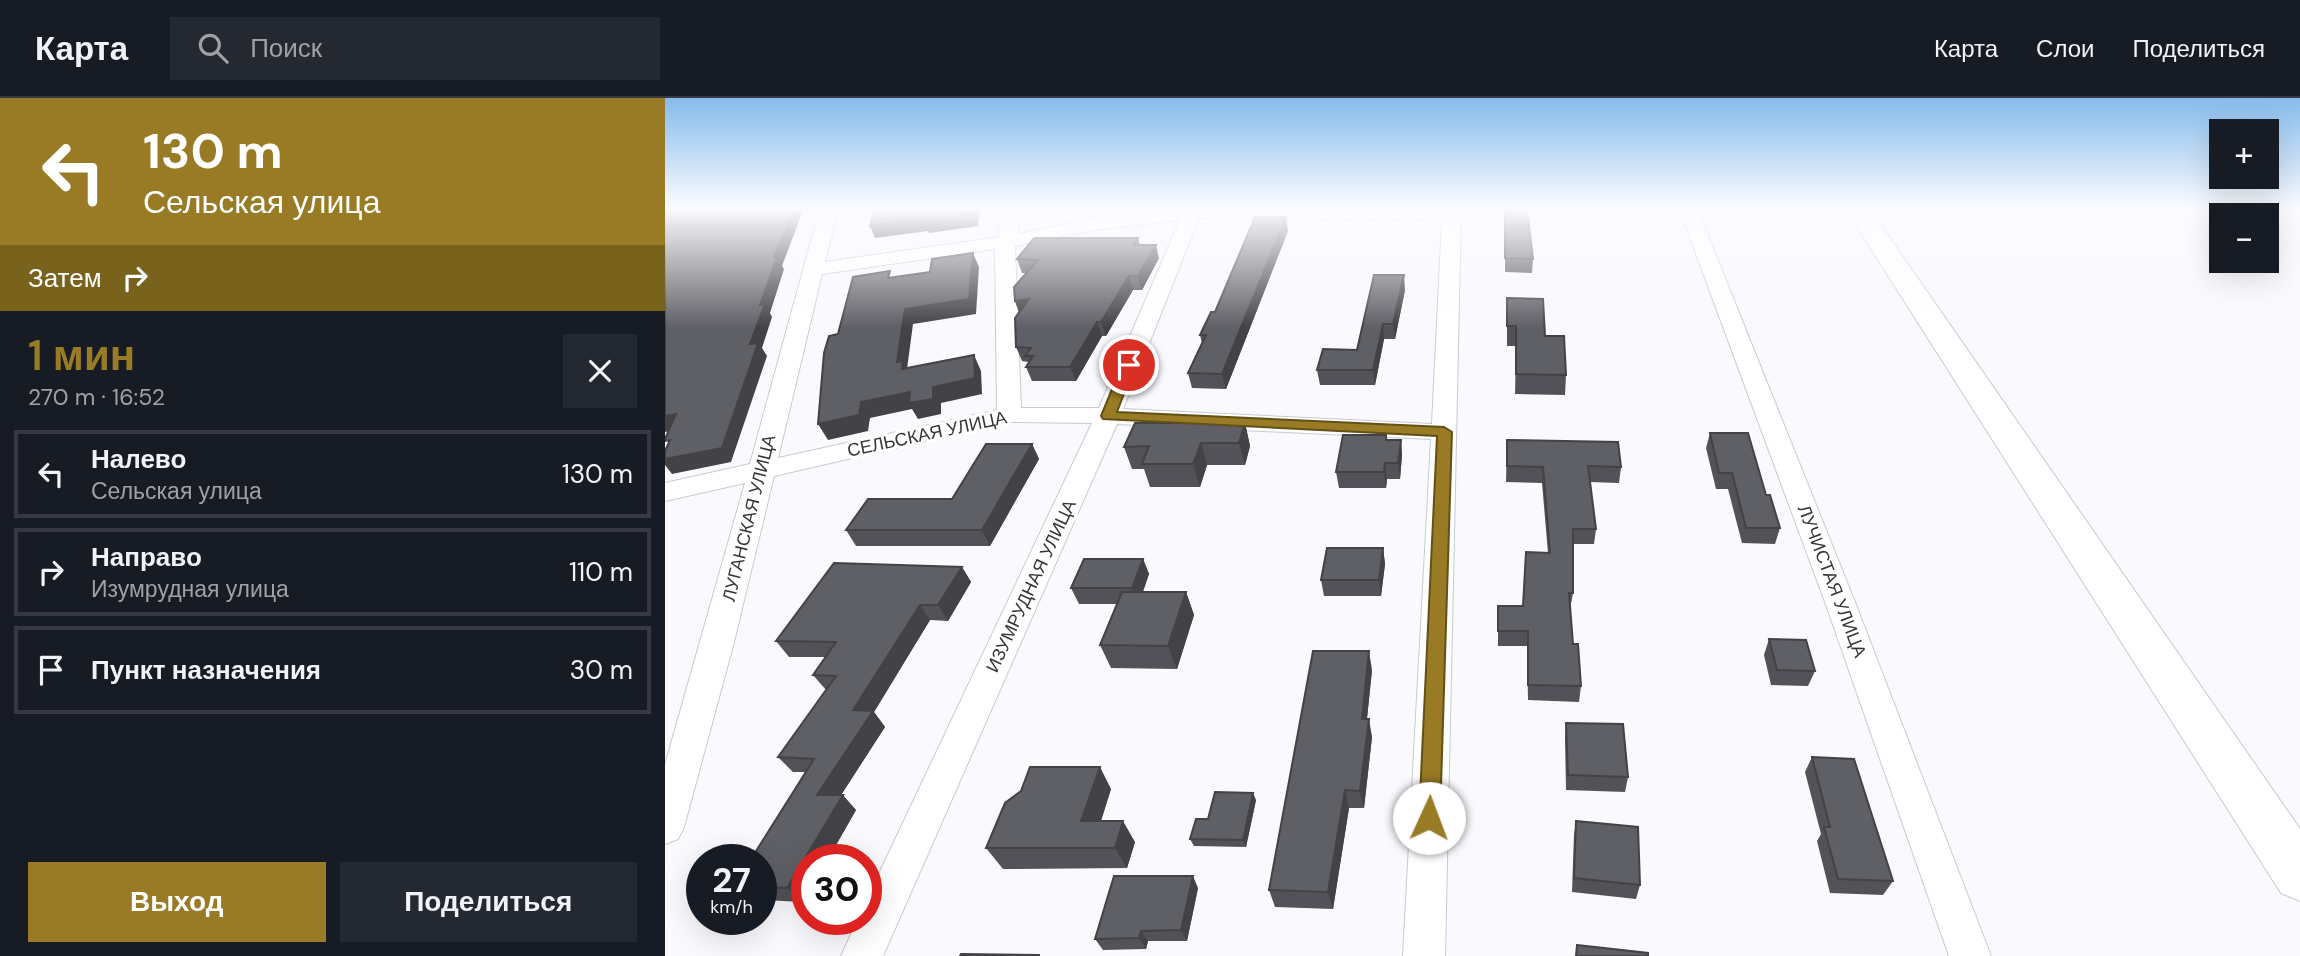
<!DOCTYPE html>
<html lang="ru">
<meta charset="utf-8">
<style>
body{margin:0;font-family:"DM Sans",sans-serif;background:#242831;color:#f1f3f6;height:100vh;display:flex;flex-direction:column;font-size:26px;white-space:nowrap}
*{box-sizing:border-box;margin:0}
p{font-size:23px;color:#9ea1a6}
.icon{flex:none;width:38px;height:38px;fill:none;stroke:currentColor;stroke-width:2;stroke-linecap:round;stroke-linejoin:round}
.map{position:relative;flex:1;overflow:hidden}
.panel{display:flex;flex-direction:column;background:#171b24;width:665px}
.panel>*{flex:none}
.guide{background:#987b24;color:#fff;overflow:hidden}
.tools{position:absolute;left:1544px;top:21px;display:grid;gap:14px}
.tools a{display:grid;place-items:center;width:70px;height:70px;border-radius:0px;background:#171b24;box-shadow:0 7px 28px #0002;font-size:35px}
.speed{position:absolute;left:21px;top:746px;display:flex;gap:14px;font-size:35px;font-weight:700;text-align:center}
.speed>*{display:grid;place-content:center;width:91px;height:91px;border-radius:50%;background:#171b24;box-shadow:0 7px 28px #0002;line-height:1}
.speed small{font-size:18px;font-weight:400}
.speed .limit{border:10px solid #d22;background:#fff;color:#111}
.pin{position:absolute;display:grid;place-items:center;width:60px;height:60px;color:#fff;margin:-30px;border:4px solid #fff;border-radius:50%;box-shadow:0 2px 7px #0007}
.me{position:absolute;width:77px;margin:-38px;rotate:2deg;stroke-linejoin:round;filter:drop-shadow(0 0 5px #0008)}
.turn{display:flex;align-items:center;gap:24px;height:147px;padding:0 28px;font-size:32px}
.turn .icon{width:91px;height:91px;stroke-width:2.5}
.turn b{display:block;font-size:49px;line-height:60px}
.then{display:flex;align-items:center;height:66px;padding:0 28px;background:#0003;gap:14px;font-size:26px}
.round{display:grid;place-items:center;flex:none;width:74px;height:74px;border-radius:0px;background:#242831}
.head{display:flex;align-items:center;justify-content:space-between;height:119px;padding:0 28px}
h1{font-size:42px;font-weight:600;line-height:52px;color:#987b24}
.button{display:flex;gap:14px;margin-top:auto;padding:14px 28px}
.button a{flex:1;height:80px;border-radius:0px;background:#987b24;color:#fff;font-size:28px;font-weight:600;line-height:80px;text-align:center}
.button a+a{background:#242831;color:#f1f3f6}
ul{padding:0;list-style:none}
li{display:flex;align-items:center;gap:21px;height:88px;margin:0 14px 10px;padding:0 14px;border:4px solid #363941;border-radius:0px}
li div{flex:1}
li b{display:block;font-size:26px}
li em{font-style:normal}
header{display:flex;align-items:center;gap:42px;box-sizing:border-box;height:98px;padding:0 35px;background:#171b24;border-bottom:2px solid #363941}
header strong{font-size:33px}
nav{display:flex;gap:38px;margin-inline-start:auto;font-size:24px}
.search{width:490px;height:63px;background:#242831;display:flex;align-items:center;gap:18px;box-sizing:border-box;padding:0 24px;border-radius:0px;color:#9ea1a6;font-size:26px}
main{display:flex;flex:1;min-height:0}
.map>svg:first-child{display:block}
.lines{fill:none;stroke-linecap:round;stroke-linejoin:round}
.minor-casing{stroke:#c9cad1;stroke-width:2}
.secondary-casing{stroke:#c9cad1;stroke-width:2}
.minor{fill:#fff;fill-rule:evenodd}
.secondary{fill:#fff;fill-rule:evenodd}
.wall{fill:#525258}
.shaded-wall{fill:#424247}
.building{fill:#5f5f66;stroke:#424247;stroke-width:2}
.route{fill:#987b24;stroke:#635017;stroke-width:2}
.labels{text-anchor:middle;stroke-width:7;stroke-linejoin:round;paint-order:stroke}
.street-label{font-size:18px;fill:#36373a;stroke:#fff}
</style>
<header>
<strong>Карта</strong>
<div class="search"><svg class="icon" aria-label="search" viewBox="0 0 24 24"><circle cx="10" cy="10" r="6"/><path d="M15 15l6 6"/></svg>Поиск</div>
<nav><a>Карта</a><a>Слои</a><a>Поделиться</a></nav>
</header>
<main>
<section class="panel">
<div class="guide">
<div class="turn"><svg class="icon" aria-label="left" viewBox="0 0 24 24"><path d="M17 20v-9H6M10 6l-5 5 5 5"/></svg><div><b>130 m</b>Сельская улица</div></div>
<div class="then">Затем<svg class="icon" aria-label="right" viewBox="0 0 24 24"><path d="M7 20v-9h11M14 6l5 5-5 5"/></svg></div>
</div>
<div class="head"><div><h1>1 мин</h1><p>270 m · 16:52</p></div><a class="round"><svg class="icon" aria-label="close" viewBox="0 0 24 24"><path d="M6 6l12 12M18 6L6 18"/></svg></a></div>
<ul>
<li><svg class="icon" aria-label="left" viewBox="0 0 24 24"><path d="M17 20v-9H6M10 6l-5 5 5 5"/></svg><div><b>Налево</b><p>Сельская улица</p></div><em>130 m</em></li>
<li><svg class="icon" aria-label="right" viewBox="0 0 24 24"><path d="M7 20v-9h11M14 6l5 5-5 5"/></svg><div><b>Направо</b><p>Изумрудная улица</p></div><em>110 m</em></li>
<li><svg class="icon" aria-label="arrive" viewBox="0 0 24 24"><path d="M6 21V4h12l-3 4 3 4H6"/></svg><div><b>Пункт назначения</b></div><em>30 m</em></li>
</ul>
<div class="button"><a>Выход</a><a>Поделиться</a></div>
</section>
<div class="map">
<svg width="1635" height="858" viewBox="0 0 1635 858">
<rect width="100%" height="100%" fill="#f9f9fe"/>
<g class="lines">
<g class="minor-casing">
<path id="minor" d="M155 110H173L160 164 334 139V110H352L354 136 427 120 520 110H796L780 858H738L766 341 452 326 218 858H176L193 821H201V803L427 325 344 324 109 378 69 544 19 729 13 741 0 746V667L80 385 0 403V385L85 366ZM534 120 777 122 767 326 458 311ZM515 122 434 310H356L350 148 427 132ZM330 151 332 312 113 360 157 176Z
M1014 110H1032L1190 504 1326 858H1284L1160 504Z"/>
</g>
<g class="secondary-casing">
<path id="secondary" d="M1180 110H1204L1635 731V803L1616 795Z"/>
</g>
<use href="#minor" class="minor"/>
<use href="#secondary" class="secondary"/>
</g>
<path class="wall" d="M840 111 868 161 867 175 840 174Z
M623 133 561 291 527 290 523 275 537 245 535 237 550 214Z
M473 140 475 147 494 160 477 192H468L441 238H437L411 283H367L361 269 363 265V264L357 263 351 249 354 214 350 203 362 175H357L352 161Z
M740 192 730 241H719L710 287H655L652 272 692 252Z
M842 200 880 238 901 277 900 297 850 296 851 248H842Z
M580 325 585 348 580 367H542L535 389H485L479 371H467L459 349Z
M1045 335 1101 397 1115 430 1110 446 1077 445 1063 391H1051L1041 350Z
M721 337 722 342H736L737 357 735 381H722L721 390H674L671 374Z
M842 342 956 369 954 385 925 384 931 431 929 446H908V495L905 511 908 546 916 588 914 604 863 602 862 548H833V508H858L883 455 877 385 841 384Z
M367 346 374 361 325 448H191L181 432 287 401Z
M718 450 720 466 716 498H659L656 482Z
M478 461 484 476 478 494H521L529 517 512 571 446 570 435 547 452 506H414L406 490Z
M297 469 306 484 283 523 265 522 209 614 220 629 176 697 191 712 163 761H142L138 804 96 802V761L141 674H128L113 659 161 592 148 577 161 559H124L111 543Z
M1104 541 1150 573 1143 588 1106 587 1099 557Z
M707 572 702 621 707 639 699 710H684L668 811 610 809 604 792Z
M901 625 963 679 960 694 901 692 900 640Z
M1147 659 1228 783 1218 797 1165 795 1152 743 1156 736 1140 674Z
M446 691 436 723 470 744 462 770 338 771 321 750Z
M591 702 581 749 529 748 525 741 543 721Z
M911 723 975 787 971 801 907 794 909 737Z
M533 790 522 843H483L481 851 438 852 430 841Z"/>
<path class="shaded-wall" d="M129 110H139L117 168 119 171 105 215 107 219 97 250 102 258 66 364 7 376 0 367V361L85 246 109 159Z
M309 110H315L313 128 264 135 263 133 210 140 205 128Z
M621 119 623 133 561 291 557 276Z
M491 147 494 160 477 192 473 178Z
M308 155 314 169 311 216 248 226 242 271 245 287 232 264 240 211Z
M739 177 740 192 730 241 728 226Z
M464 178 468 192 441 238 436 224Z
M364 201 355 217 350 203Z
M432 224 437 238 411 283 405 269Z
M718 226 719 241 710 287 708 272Z
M309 257 316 273 317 296 276 305V316L253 321 247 311 205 320 203 333 163 342 153 326 196 304 268 289Z
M11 316 21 330 0 334V318Z
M580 325 585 348 580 367 574 345Z
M736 342 737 357 735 381 733 365Z
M536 345 542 367 535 389 528 366Z
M367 346 374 361 325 448 317 432Z
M720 365 722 381 721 390 719 374Z
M718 450 720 466 716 498 714 482Z
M478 461 484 476 473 506 467 490Z
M297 469 306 484 283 523 273 507Z
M521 494 529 517 512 571 503 548Z
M255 507 265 522 209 614 220 629 167 711 152 697 188 612Z
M704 553 707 572 700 639 697 621Z
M704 621 707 639 699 710 695 693Z
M435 669 446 691 429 744 416 723Z
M680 692 684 710 668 811 663 794Z
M588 695 591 702 581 749 578 742Z
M178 697 191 712 163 761H142V798L138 804 122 790Z
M458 723 470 744 462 770 450 750Z
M528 778 533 790 522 843 516 832Z
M476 833 483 843 481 851 474 840Z"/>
<path class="building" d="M0 110H129L109 159H112L95 207 100 206 85 246 93 245 57 350 0 361V353L5 342 0 343V341L11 316 0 318Z
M210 110H309L308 116 258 123 259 121 205 128Z
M840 111H862L868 161 840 160Z
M590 119H621L557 276 523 275 541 237H535L546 214H550Z
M369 140H473L469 147H491L473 178H464L436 224H432L405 269H361L368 258H360L366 250 351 249 350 220 364 201 350 203 349 189 373 162 352 161Z
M308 155 304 201 240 211 232 264 238 263 237 271 309 257 310 280 268 289V301L244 305 245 294 196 304 194 317 153 326 159 255 164 238 173 236 188 179 225 173 223 180 265 174 267 161Z
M709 177H739L728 226H718L708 272H652L658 251 692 252Z
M842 200 878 201 880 238H899L901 277 851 276V228H842Z
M470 325H580L574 345H536L528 366H477L484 348 459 349Z
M1045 335H1083L1101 397H1105L1115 430H1081L1067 375H1054Z
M678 337H721V342H736L733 365H720L719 374H671Z
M842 342 953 344 956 369 923 368 931 431H908V495H904L908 546H913L916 588 863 587V533H833V508H858L861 454 885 455 878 369 842 368Z
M321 346H367L317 432H181L203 401H287Z
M662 450H718L714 482H656Z
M419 461H478L467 490H406Z
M169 465 297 469 273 507H255L188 612 208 613 152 697H178L122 790 96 789V761H86L149 661 113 659 171 578 148 577 171 544 111 543Z
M457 494H521L503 548 435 547Z
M1104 541 1141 542 1150 573 1112 572Z
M648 553H704L697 621H704L695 693 680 692 663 794 604 792Z
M901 625 958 626 963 679 903 677Z
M1147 659 1189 661 1228 783 1173 781 1159 729H1165Z
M365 669H435L416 723H458L450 750H321L340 705 356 693Z
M550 694 588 695 578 742 525 741 531 721H543Z
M911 723 973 729 975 787 909 780Z
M449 778H528L516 832 476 833 474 840 430 841Z
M912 847 983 855V858H911Z
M296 856 374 857V858H295Z"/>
<linearGradient id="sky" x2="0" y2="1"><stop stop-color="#85bbec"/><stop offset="0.48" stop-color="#fcfcff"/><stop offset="1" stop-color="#fcfcff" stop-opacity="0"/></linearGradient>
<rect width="1635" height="230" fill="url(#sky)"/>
<path class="route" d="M464 263 470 267 452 314 779 329 787 334 775 720 772 727 764 730 757 727 754 720 772 338 438 321 436 318 457 267Z"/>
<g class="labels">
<g class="street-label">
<text transform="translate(262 336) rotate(-12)" y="6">СЕЛЬСКАЯ УЛИЦА</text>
<text transform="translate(84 420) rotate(-76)" y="6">ЛУГАНСКАЯ УЛИЦА</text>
<text transform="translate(1167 483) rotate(69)" y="6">ЛУЧИСТАЯ УЛИЦА</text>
<text transform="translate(366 488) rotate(-65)" y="6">ИЗУМРУДНАЯ УЛИЦА</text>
</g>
</g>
</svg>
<div class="tools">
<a>+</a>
<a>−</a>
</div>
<div class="speed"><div>27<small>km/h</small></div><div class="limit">30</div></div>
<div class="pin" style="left:464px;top:267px;background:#d93025"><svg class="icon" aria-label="arrive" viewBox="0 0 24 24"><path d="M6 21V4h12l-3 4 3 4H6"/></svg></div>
<svg class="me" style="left:764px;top:720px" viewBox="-20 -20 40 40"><circle r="19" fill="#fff"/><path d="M0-13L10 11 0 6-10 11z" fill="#987b24"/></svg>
</div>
</main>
